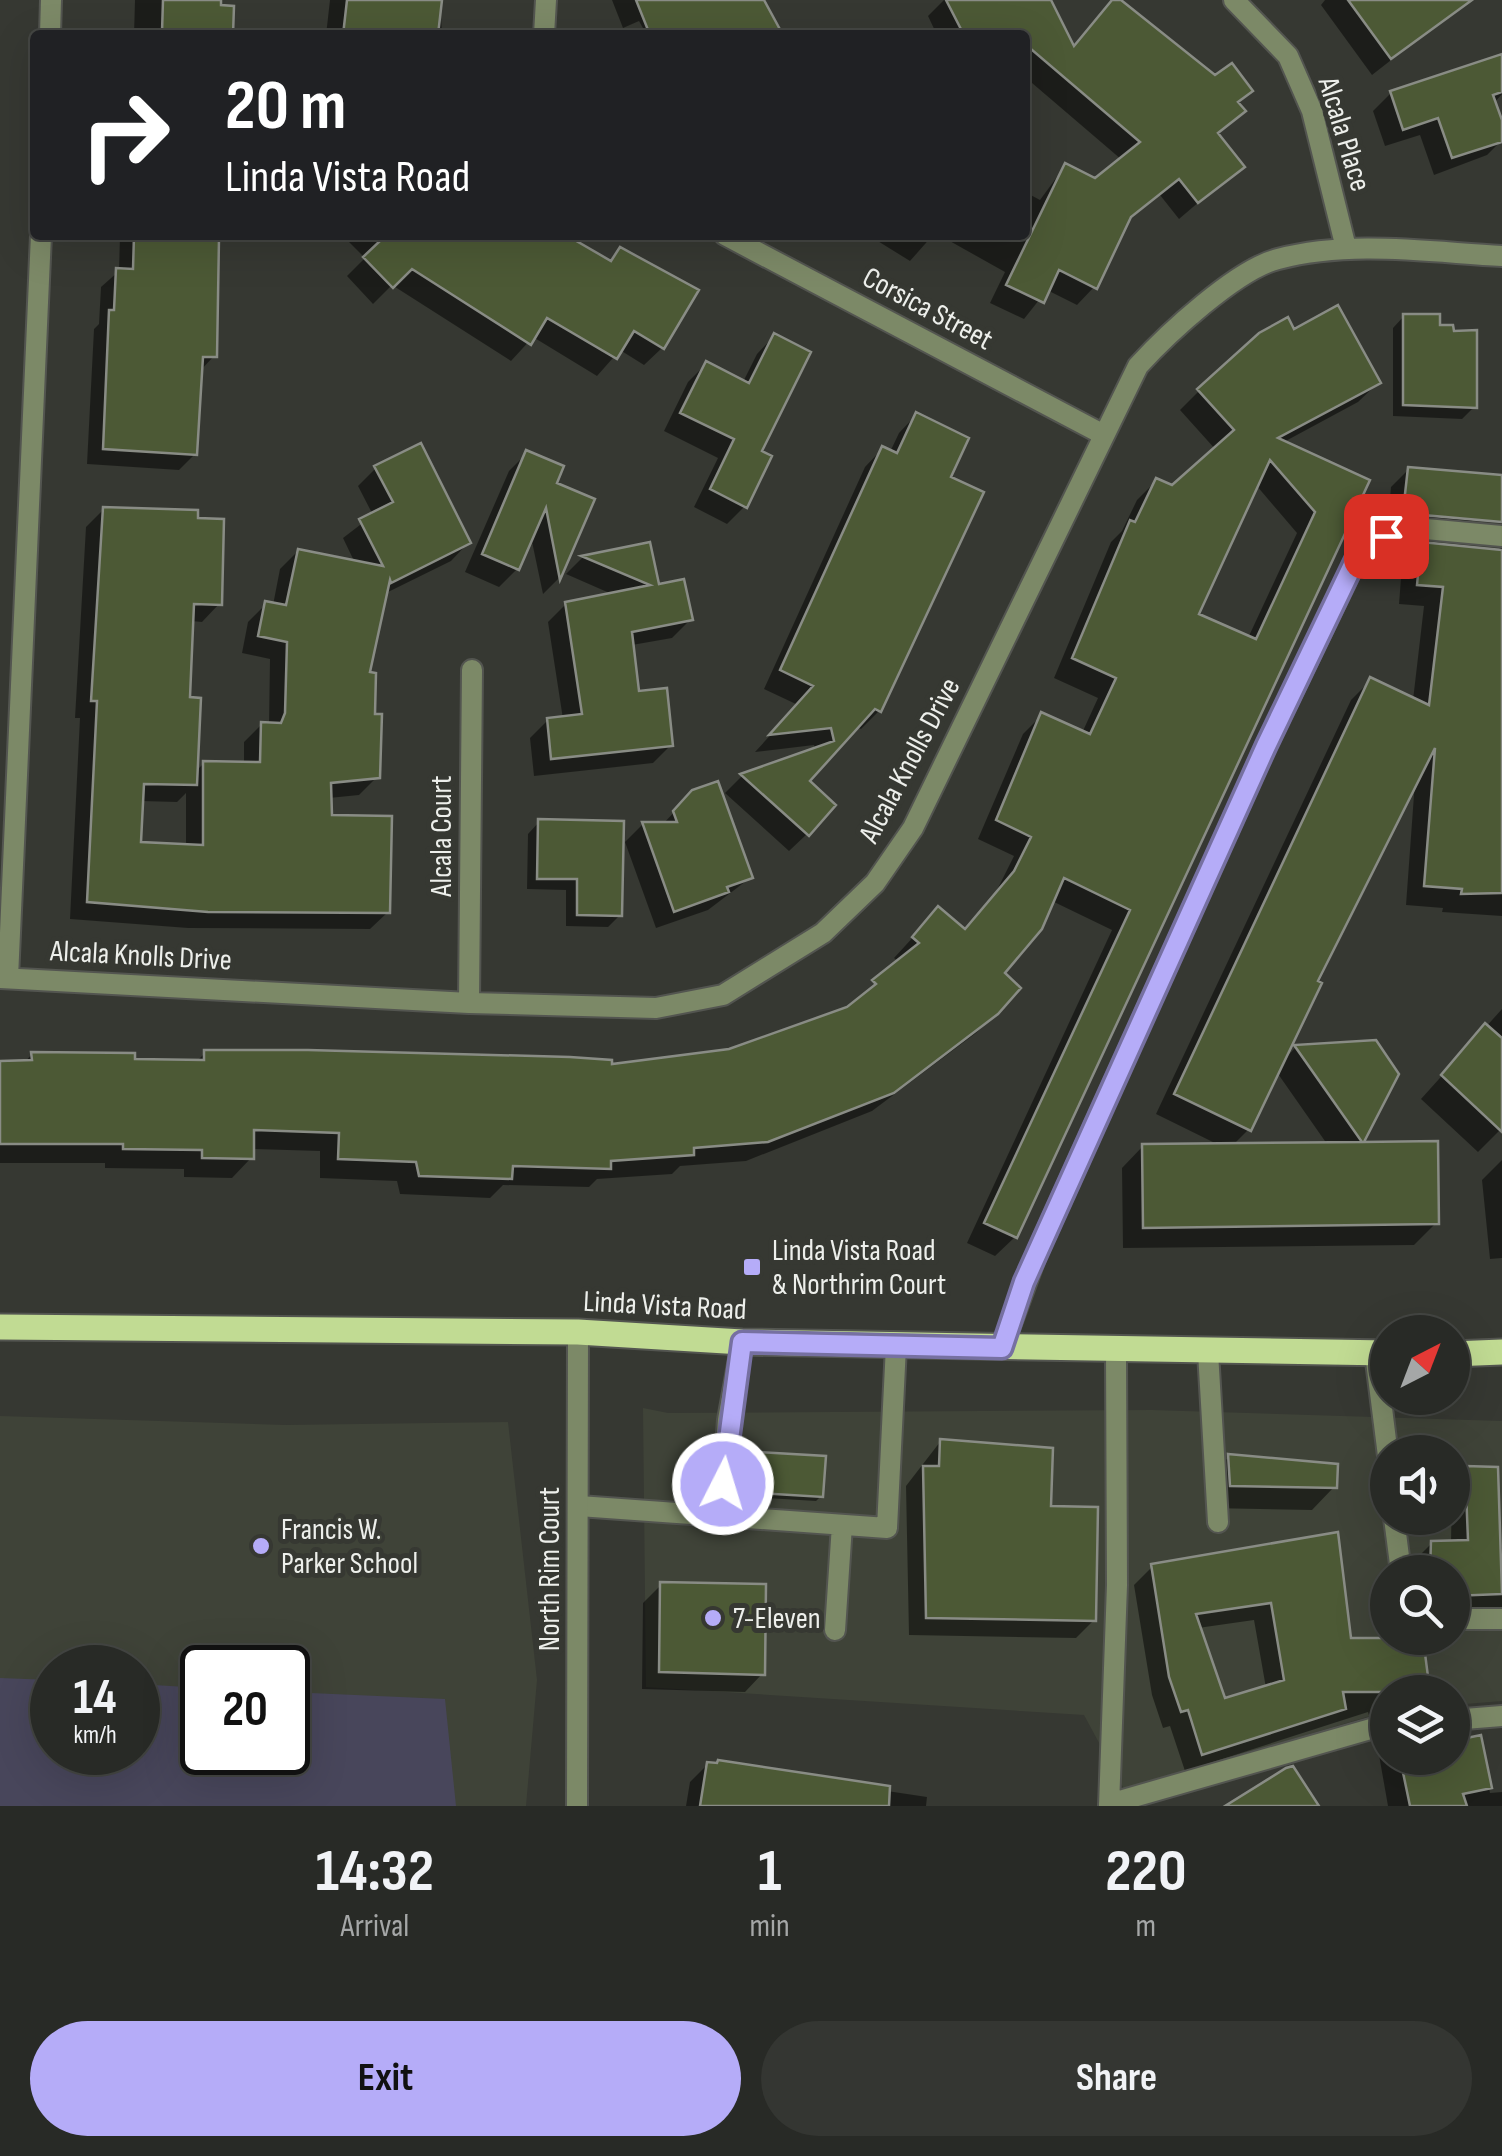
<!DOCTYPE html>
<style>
body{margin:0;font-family:"Sofia Sans Condensed",sans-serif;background:#343632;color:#f1f3f6;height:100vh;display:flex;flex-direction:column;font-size:38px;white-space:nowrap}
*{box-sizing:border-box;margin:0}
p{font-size:32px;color:#a5a7a7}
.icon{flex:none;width:55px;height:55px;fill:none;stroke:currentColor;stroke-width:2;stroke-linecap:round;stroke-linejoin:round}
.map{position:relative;height:1806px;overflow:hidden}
.drawer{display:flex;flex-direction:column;background:#282a26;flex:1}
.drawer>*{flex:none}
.banner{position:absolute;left:30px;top:30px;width:1000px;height:210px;border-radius:10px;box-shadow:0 10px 40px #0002,0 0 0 2px #444643;background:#202124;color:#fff;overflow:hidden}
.needle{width:65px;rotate:42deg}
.fabs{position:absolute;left:1370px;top:1315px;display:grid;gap:20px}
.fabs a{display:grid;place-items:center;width:100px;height:100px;border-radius:50%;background:#282a26;box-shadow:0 10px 40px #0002,0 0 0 2px #444643;font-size:50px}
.speed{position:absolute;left:30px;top:1645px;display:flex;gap:20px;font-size:50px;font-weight:700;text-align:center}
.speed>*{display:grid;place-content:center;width:130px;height:130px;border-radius:50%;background:#282a26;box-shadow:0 10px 40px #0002,0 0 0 2px #444643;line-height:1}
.speed small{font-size:25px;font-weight:400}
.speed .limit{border:5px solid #111;border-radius:15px;background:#fff;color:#111}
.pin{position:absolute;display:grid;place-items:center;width:85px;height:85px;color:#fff;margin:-42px;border-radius:20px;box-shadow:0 5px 15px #0006}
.me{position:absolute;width:110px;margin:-55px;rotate:5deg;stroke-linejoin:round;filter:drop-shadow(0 0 8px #0008)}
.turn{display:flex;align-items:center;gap:35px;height:210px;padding:0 30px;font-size:45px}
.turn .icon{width:130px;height:130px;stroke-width:2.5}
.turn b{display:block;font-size:70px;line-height:85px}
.eta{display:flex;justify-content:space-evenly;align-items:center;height:170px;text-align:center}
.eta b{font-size:60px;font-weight:700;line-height:70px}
.cta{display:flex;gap:20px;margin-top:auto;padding:20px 30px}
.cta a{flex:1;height:115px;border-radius:60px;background:#b5acf8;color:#111;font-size:40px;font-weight:700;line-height:115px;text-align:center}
.cta a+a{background:#343632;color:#f1f3f6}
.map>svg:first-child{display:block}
.built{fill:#3f4338;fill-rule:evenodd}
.green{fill:#48465b}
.shadow{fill:#0007;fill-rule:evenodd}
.building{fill:#4c5935;stroke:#898c85;stroke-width:2.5;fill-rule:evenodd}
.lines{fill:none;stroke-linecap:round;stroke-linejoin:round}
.lane-casing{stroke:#535550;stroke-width:24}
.street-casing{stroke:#535550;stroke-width:24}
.primary-casing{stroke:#535550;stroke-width:29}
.lane{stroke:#7c8967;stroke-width:20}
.street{stroke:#7c8967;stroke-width:20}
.primary{stroke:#c1db93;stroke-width:25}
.route-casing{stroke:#7670a1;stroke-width:25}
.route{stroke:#b5acf8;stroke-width:18}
.poi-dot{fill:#b5acf8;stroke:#363832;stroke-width:4}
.labels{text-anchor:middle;stroke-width:10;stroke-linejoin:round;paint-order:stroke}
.street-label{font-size:30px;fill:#edefeb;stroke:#363832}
.poi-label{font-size:30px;fill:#edefeb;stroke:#363832;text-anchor:start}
</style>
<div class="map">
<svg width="1502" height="1806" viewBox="0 0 1502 1806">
<rect width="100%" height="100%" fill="#363832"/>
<path class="built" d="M643 1408 668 1413 1152 1410 1502 1421V1701L1453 1705 1452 1692H1388L1387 1711 1124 1789 1084 1715 646 1687ZM1388 1452H1452V1518H1388ZM1388 1572H1452V1638H1388Z
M0 1416 285 1425 508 1422 537 1680 526 1806H0ZM52 1668H138V1752H52ZM202 1668H288V1752H202Z"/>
<path class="green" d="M0 1678 52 1680V1752H138V1684L202 1688V1752H288V1692L445 1699 456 1806H0Z"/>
<path class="shadow" d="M135 0H218V7L232 8V35H134Z
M330 0H440L442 35H326Z
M612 0H762L781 35H647L639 21 623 28Z
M944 0H1048L1072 48 1117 0 1243 111 1217 135 1241 166 1179 219 1160 195 1126 222 1094 287 1077 305 1047 290 1024 319 990 303 1005 272 939 235H1025V192L1040 200 1065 166 1096 181 1122 160 1025 77V35H937L928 16Z
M1325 0H1462L1464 3 1372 75 1321 5Z
M1502 71V94L1494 103 1502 140 1487 155 1434 175 1420 135 1385 146 1373 111 1391 93Z
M120 235H203L214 356 200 371 195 454 179 470 87 464 94 329 99 324 101 287 119 271Z
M342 235H561L608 262 620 250 662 348 644 365 620 350 597 376 533 337 511 361 392 285 373 304 347 276 365 258Z
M868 235H933L910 261Z
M1404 316 1437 327 1474 407 1462 419 1393 416V328Z
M1293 332 1378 383 1358 402 1282 443 1367 482 1015 1237 995 1256 967 1243 1112 930 1052 901 1001 973 997 1013 976 1033 872 1111 746 1161 680 1166 672 1174 597 1179 589 1187 503 1185 490 1198 400 1194 397 1181 320 1178V1151L251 1149V1158L232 1178 184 1177V1169L105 1168V1163H0V1063H24L32 1054 132 1062 195 1063 205 1053 610 1066 730 1052 848 1009 899 962 894 958 938 910 963 931 995 894 1014 856 978 839 1023 734 1042 715 1082 733 1098 698 1054 678 1111 542 1122 531 1137 500 1156 481 1172 488 1216 450 1180 410 1199 391ZM1256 485 1297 533 1248 638 1195 615Z
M774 336 758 452 745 506 727 524 694 507 718 458 664 431 688 382 706 364 743 382 757 354Z
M916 415 879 711 861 729 856 727 807 782V834L789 851 725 793 742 776 815 751 814 745 755 752 798 705 764 689 865 467 882 449 890 452 899 433Z
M527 453 553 484 592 501 558 579 543 594 531 537 517 569 499 587 465 572 509 471Z
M376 468 468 543 451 561 384 594 367 675 377 777 359 795 329 798 330 818 388 912 370 929 188 928 70 919 80 718H75L86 527 104 509 219 604 202 622 191 621 187 700 195 772 204 763 244 764V742L262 724 269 725 270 659 242 653 248 622 266 604 273 605 280 569 298 551 355 563 343 538 373 515 358 486ZM186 793V847L138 845 140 801 177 802Z
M1409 469 1474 519 1456 537 1388 520 1391 487Z
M1502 541V916L1442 912 1443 908 1406 905 1415 781 1280 1064 1295 1048 1375 1043 1396 1074 1360 1144 1436 1223 1414 1245 1123 1248 1122 1168 1143 1146H1221L1156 1114 1351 700 1371 680 1413 700 1424 606 1399 604 1402 565 1422 545 1499 550ZM1276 1071 1327 1144 1233 1145 1249 1129Z
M648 545 657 587 690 620 672 638 632 645 637 694 671 745 653 763 534 776 530 738 548 720 563 719 548 622 566 604 614 595 566 574 582 558Z
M693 792 750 878 708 910 656 928 625 842 643 824 662 825Z
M539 822 620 915 608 927 566 926V890L527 889 528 834Z
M1502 1009V1128L1478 1152 1421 1099Z
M1502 1160V1258L1490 1259 1482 1180Z
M940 1442 1049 1508 1094 1620 1076 1638 909 1635 906 1486Z
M759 1455 821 1496 816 1501 752 1497 754 1460Z
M1229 1457 1334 1487 1312 1510 1208 1508 1206 1479Z
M1466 1468 1502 1548V1610L1452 1612V1572H1414V1561L1432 1543H1451L1452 1482Z
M1336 1535 1349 1643 1421 1638 1427 1692H1388V1758H1452L1479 1738 1490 1793 1502 1792V1806H1388L1379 1755 1385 1740 1373 1729 1368 1712 1185 1771 1170 1726 1163 1728 1152 1695 1134 1585 1152 1567ZM1254 1620 1266 1688 1223 1701 1198 1628Z
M661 1585 762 1674 745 1692 642 1689 643 1603Z
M708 1764 927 1797 926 1806H686L690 1782Z"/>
<path class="building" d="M163 0H221V5L234 6 233 35 162 32Z
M347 0H442L438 35H343Z
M636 0H764L783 35H650Z
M946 0H1051L1074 46 1112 0H1121L1215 75 1232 63 1253 91 1238 102 1246 111 1218 133 1245 167 1198 203 1179 179 1131 217 1097 289 1059 270 1044 303 1006 285 1065 163 1095 178 1140 142 1025 44V35H964Z
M1348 0H1472L1391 59Z
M1502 54V92L1493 95 1502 120V142L1452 158 1438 118 1403 130 1390 91Z
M134 235 219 238 217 357H203L197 455 103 449 109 310H114L116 268 133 269Z
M374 235H566L611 261 620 247 699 290 664 349 634 331 617 359 547 318 531 345 412 269 393 288 363 257 380 241Z
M1338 305 1381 383 1278 438 1370 480 1017 1238 984 1223 1130 910 1064 878 1042 929 1005 973 1021 988 998 1014 894 1093 768 1142 694 1148V1155L611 1161V1169L513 1166 512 1179 419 1176 416 1162 338 1159 339 1133 254 1130V1159L202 1158V1150L123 1149V1144H0V1061L32 1060 31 1052 135 1053V1059L204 1060V1050H308L570 1057 612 1060V1064L729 1049 847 1007 876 984 872 980 919 943 912 937 938 906 965 929 1014 871 1031 837 996 820 1041 712 1090 734 1116 678 1072 658 1130 520 1135 522 1156 478 1172 485 1234 430 1197 389 1259 333 1288 317 1294 329ZM1270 460 1315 512 1256 639 1199 614Z
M1403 314H1440V325H1453L1454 331 1477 330V408L1403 405Z
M774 333 811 352 762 451 772 456 747 508 710 489 734 439 680 413 706 361 749 383Z
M916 412 969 438 951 477 984 492 881 712 875 709 810 781 836 805 809 836 740 774 834 741 831 728 769 735 813 686 780 670 882 446 897 453Z
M421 443 471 543 391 583 390 580 370 672 376 673 375 714H382L380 778 331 783 332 815 392 816 390 913 208 912 87 902 97 701H91L103 507 198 510V518L224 519 222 605 194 604 190 697 201 698 197 785 144 784 141 842 203 845V761L260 762 261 722 281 723 285 713 287 642 258 636 265 601 286 605 298 549 383 566 359 519 393 502 374 466Z
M526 450 564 466 557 483 595 499 560 580 546 508 519 570 482 554Z
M1408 467 1502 475V522L1423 515 1424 505 1404 503Z
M650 542 659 584 684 579 693 620 632 632 639 691 667 688 673 746 551 759 547 718 582 714 565 602 650 585 581 556Z
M1421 542 1502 550V893L1461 894 1462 889 1424 886 1435 748 1318 981 1322 983 1251 1131 1174 1094 1370 677 1429 705 1443 587 1417 585Z
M718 781 753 878 727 887 729 892 674 912 642 822H677L673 811 692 790Z
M538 819 624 821 622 916 577 915V879H537Z
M1485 1023 1502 1038V1132L1441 1075Z
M1376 1040 1399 1074 1364 1142 1438 1141 1439 1224 1143 1228 1142 1144 1362 1142 1294 1045Z
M940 1439 1053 1448 1051 1506 1098 1507 1096 1621 926 1618 923 1466H939Z
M758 1452 826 1456 823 1497 756 1493Z
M1228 1454 1338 1464 1337 1488 1230 1486Z
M1465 1466 1498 1467 1502 1594 1452 1596V1572H1430L1431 1541 1468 1540Z
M1338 1532 1351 1638H1423L1430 1692H1343L1346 1709 1202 1755 1188 1710 1181 1712 1169 1677 1151 1564ZM1271 1603 1284 1680 1225 1698 1196 1614Z
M660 1582 766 1584 765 1675 659 1672Z
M1481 1735 1492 1788 1463 1794 1467 1806H1410L1400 1758H1452V1741Z
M718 1760 890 1786 889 1806H700L707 1762 717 1763Z
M1293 1766 1319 1806H1225L1286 1768Z"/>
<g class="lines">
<g class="lane-casing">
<path id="lane" d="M1002 1348 1037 1253 1266 746 1363 546 1404 527 1502 536
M1208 1352 1218 1522
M1375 1353 1388 1456
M579 1506 887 1528 896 1346
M720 1515 728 1420 742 1342
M1394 1518 1401 1572
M1452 1619H1502
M835 1630 842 1525
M1452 1720 1502 1716
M1109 1804 1388 1724
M1109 1806 1117 1585 1116 1351"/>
</g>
<g class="street-casing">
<path id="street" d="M1234 0 1288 56 1312 111 1346 248
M50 35 51 0
M544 35 546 0
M725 235 1104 435
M0 978 469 1003 656 1008 723 995 823 933 875 883 913 828 1138 366C1167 334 1237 269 1278 259 1351 240 1428 252 1502 256
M8 978 41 235
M469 1003 472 670
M577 1806 578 1332"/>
</g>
<g class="primary-casing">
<path id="primary" d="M0 1327 578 1332 742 1342 1388 1353
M1452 1354 1502 1352"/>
</g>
<use href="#lane" class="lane"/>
<use href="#street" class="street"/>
<use href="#primary" class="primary"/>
</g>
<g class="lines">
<g class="route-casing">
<path id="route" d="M723 1484 742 1342 1002 1348 1024 1282 1266 746 1362 546 1386 536"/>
</g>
<use href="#route" class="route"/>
</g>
<g class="poi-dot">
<rect x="742" y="1257" width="20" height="20" rx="5"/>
<circle cx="261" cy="1546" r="10"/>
<circle cx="713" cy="1618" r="10"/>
</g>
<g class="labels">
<g class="street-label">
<text transform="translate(1345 134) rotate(73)" y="10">Alcala Place</text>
<text transform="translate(928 308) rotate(28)" y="10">Corsica Street</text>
<text transform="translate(909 760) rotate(-62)" y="10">Alcala Knolls Drive</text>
<text transform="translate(441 836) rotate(-90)" y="10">Alcala Court</text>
<text transform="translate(141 955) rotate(3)" y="10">Alcala Knolls Drive</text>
<text transform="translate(665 1305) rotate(3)" y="10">Linda Vista Road</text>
<text transform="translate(549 1569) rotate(-90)" y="10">North Rim Court</text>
</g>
<g class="poi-label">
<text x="772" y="1260">Linda Vista Road<tspan x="772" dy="34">&amp; Northrim Court</tspan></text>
<text x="281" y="1539">Francis W.<tspan x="281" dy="34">Parker School</tspan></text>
<text x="733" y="1628">7-Eleven</text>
</g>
</g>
</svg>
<div class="fabs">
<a><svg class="needle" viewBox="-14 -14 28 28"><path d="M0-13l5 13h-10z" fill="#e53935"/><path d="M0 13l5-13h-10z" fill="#a5a7a7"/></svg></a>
<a><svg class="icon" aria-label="sound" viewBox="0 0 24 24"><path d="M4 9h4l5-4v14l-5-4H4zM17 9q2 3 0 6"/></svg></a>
<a><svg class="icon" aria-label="search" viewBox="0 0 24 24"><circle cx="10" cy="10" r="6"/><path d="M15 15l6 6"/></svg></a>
<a><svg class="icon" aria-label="layers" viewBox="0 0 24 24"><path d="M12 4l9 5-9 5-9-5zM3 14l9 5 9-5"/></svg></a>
</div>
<div class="speed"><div>14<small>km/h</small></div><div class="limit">20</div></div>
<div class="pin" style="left:1386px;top:536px;background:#d93025"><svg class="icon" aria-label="arrive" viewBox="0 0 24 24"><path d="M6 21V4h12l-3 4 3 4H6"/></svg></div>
<svg class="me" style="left:723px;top:1484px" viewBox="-20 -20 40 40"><circle r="17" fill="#b5acf8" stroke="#fff" stroke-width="3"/><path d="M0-11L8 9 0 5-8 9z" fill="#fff"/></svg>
<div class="banner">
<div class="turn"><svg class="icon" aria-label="right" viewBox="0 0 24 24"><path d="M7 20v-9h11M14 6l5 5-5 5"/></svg><div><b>20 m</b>Linda Vista Road</div></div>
</div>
</div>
<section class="drawer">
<div class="eta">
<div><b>14:32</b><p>Arrival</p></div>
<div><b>1</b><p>min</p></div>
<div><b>220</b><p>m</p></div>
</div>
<div class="cta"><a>Exit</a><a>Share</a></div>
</section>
